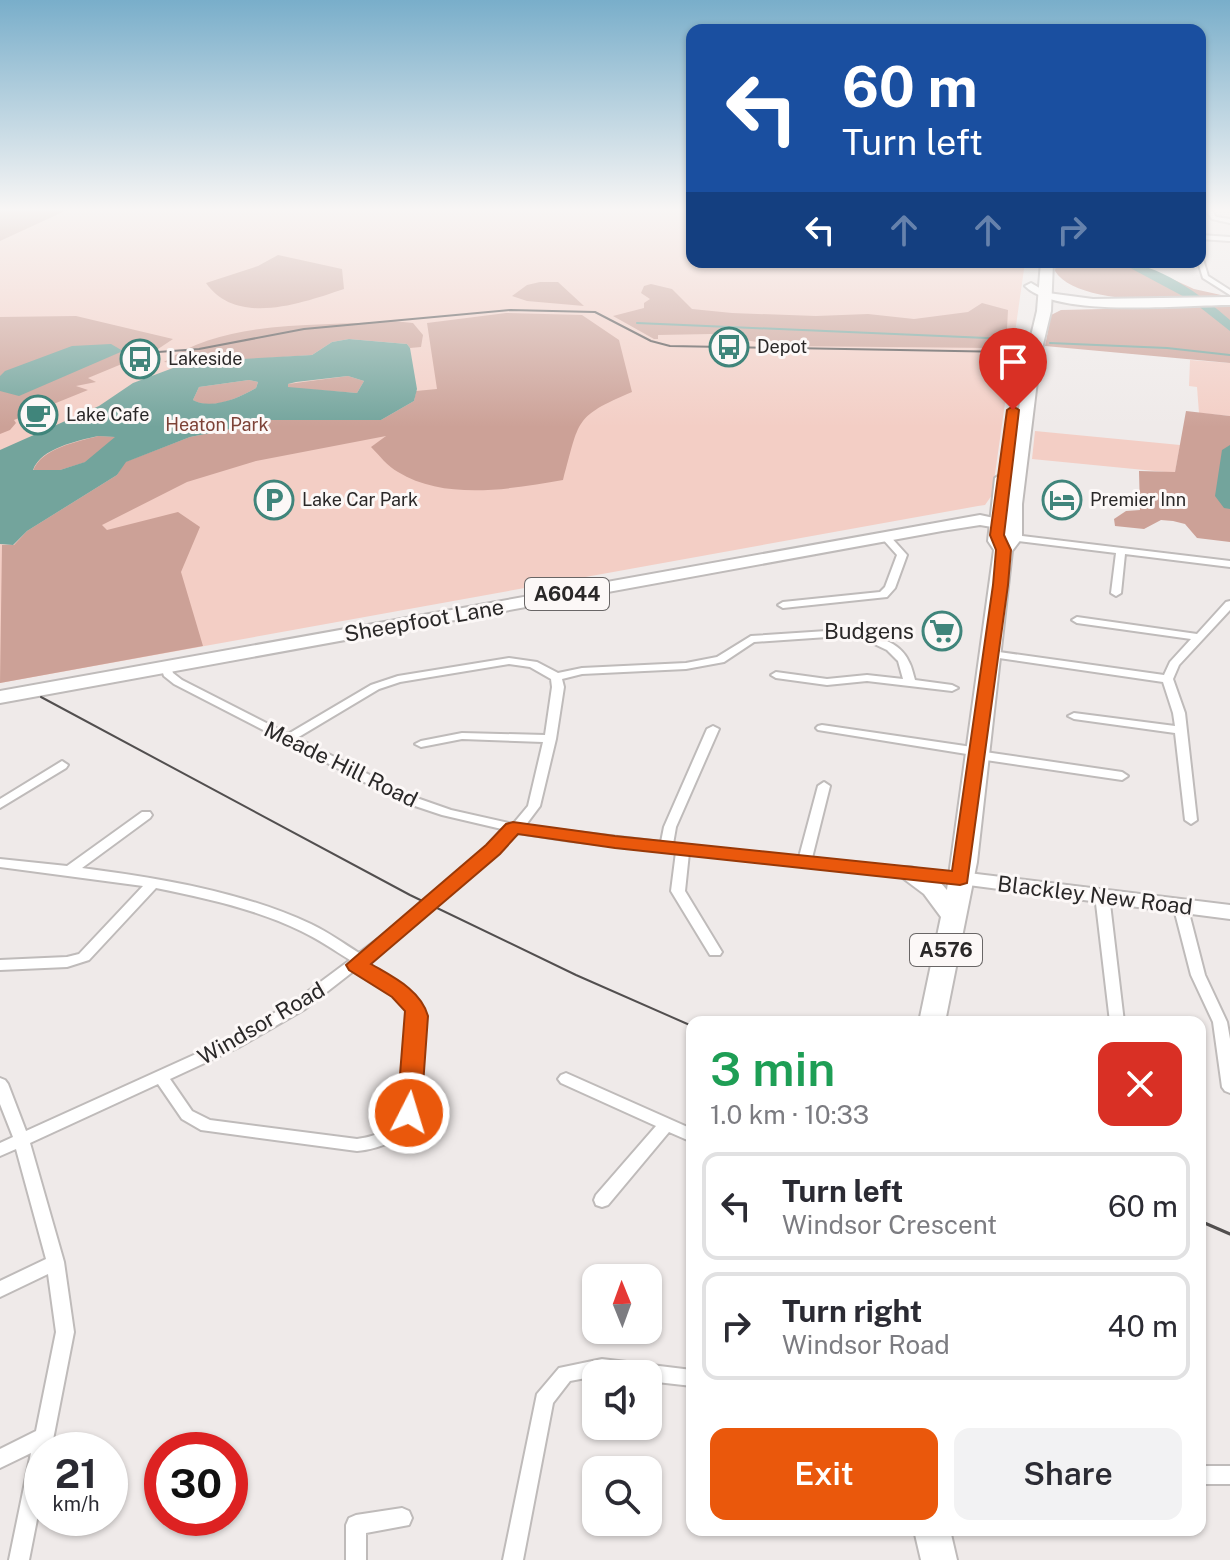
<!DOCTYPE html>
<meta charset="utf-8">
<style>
body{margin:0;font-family:"Public Sans",sans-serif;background:#f2f2f3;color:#2b2b33;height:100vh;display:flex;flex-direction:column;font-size:30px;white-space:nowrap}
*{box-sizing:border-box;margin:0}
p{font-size:26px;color:#7c7c81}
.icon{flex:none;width:44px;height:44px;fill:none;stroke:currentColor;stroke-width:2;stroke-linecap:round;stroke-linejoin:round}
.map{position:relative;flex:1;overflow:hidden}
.panel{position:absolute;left:686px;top:1016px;width:520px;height:520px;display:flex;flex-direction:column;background:#fff;border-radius:16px;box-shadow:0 2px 6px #0004}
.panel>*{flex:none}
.guide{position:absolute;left:686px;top:24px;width:520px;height:244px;border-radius:16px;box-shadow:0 2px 6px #0004;background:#1a4fa0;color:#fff;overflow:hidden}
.needle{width:52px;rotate:359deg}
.controls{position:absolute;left:582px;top:1264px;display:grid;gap:16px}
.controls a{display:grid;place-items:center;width:80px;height:80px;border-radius:16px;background:#fff;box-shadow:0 2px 6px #0004;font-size:40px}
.speed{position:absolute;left:24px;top:1432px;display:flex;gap:16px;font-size:40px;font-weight:700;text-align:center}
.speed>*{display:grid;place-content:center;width:104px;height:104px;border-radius:50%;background:#fff;box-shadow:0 2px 6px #0004;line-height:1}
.speed small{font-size:20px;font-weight:400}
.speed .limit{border:12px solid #d22;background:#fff;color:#111}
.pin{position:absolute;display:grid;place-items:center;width:68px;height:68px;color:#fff;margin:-82px -34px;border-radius:50% 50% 50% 0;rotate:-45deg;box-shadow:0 0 8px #0007}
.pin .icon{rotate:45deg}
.me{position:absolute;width:88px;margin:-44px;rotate:5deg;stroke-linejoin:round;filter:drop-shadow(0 0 6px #0008)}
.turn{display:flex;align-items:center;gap:28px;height:168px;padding:0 24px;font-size:36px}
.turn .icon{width:104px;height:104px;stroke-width:2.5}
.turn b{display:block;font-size:56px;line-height:68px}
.lanes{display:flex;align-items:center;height:76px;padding:0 24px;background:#0003;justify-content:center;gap:40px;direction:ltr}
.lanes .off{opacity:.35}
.round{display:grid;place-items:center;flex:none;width:84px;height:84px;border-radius:16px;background:#f2f2f3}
.head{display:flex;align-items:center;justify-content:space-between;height:136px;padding:0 24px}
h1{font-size:48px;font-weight:600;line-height:60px;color:#1e9e55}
.button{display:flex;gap:16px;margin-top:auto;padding:16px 24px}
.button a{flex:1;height:92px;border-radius:16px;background:#ea580c;color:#fff;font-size:32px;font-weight:600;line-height:92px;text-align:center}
.button a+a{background:#f2f2f3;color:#2b2b33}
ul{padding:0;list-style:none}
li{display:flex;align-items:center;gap:24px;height:108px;margin:0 16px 12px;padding:0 8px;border:4px solid #e1e1e2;border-radius:16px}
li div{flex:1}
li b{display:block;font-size:30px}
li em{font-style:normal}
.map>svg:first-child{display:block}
.green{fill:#f3cec5}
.forest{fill:#cca197}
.water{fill:#73a49c;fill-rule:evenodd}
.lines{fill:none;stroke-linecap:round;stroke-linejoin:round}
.stream{stroke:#73a49c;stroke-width:2}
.river{fill:#73a49c;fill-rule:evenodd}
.building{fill:#bebab9}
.street-casing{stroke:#bfbbba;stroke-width:4}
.secondary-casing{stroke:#bfbbba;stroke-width:4}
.primary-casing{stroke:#bfbbba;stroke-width:4}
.highway-casing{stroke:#bfbbba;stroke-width:4}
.street{fill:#fff;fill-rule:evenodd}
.secondary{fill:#fff;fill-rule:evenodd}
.primary{fill:#fff;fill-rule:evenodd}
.highway{fill:#fff;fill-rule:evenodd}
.tram-far1{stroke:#524f4f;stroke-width:2}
.tram{stroke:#524f4f;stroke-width:3}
.route{fill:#ea580c;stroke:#983908;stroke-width:2}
.labels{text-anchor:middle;stroke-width:6;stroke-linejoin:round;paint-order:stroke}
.far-poi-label{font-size:18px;fill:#2a2828;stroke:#fcf8f7;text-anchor:start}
.far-park-label{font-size:18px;fill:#7d4237;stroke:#fcf8f7}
.shield{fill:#fcf8f7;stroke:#696666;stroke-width:2}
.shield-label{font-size:20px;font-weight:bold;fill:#2a2828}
.street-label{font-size:22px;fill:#2a2828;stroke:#fcf8f7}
.poi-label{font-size:22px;fill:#2a2828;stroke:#fcf8f7;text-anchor:end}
</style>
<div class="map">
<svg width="1230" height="1560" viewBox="0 0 1230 1560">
<rect width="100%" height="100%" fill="#efeae9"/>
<path class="green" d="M0 209H692V262H1025L992 495 985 505 978 506 0 683Z
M1190 360 1230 363V416L1199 413 1197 387 1189 386Z
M1035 431 1180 445 1175 473 1032 459Z"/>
<path class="forest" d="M0 209H81L65 211 0 241Z
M278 255 342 269 344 289C302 303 237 327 206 283L258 266Z
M1056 262H1135L1194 289 1230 297C1191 302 1077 307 1055 271Z
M540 282H558L584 306 527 301 512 296 527 285Z
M651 284 672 289 692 309 732 313 816 316 868 314 914 319 968 312 982 303 1008 310 1006 347 993 348 780 346 711 334 658 335V339H654L613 316 644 308V303L650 299 641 293 644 286Z
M1230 306V363L1045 346 1051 315 1061 310Z
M506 313 582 315 619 340 632 392C573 417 580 420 563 480 512 489 445 501 398 472 388 467 379 455 371 447L386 436 256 461 187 482 102 525 107 530 178 512 200 527 181 572 203 646 0 683 2 545H14L27 531 117 475 125 462 190 437 236 428 260 420H381L414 401 416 391 437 389 427 323Z
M76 316 173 339 158 349 88 378 96 382 76 386 88 390 14 420 16 423 10 430 0 434V317Z
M393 321 413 323 423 335 421 347 410 348 407 344 349 339 332 342 312 355 182 364 164 362C229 318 318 327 393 321Z
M348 376 364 381 357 393 288 388V384Z
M249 380 258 382 256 388C239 398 211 411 193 400L199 387Z
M1186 411 1230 416V542L1197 538 1185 524 1173 521 1161 520 1144 529 1115 526 1114 519 1126 511 1140 510 1139 471 1175 472Z
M98 436 116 437 113 442 86 462 60 470 33 471C41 448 77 442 98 436Z"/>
<path class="water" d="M349 339 407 344 410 348 417 389 414 401 381 420H260L236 428 190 437 126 462 117 475 27 531 13 545 0 544V450L99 406 133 383 189 362 312 355 332 342ZM348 376 364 381 357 393 288 387V384L296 382ZM249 380 258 382 256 388C239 398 211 410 193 400L199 387ZM98 436 115 437 85 462 60 470H33C41 448 77 441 98 436Z
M111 344 123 351 19 396 0 391V376L5 371 72 346Z"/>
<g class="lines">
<path class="stream" d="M637 323 1010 339
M1050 343 1167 348 1230 355"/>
<path class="river" d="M1119 262C1156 262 1203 296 1230 320V331L1192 301Z
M1230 445V509L1224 508 1215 496 1222 450Z"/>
</g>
<path class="building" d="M1051 488 1075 490V512L1048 509Z"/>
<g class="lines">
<g class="street-casing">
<path id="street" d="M1205 209H1211L1216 217 1230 219V223L1212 219Z
M1200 235 1230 237V241L1200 239Z
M1200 257 1203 259 1208 276 1230 290V295L1203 278 1198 262H1200Z
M885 533 888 534 907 555 895 588 887 597 783 608 778 605 783 602 880 592 885 587 897 555 880 536Z
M1013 535 1230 561V567L1125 554 1121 593 1116 596 1111 593 1116 553 1010 540 1008 538Z
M1230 601V610L1179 665 1173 679 1185 713 1197 820 1191 824 1185 820 1175 733 1074 719 1068 716 1074 713 1175 726 1173 713 1163 682 992 657 987 654 992 651 1164 675 1170 662 1191 639 1077 623 1072 620 1077 617 1197 634 1226 602Z
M842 630C865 634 898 637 909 662 912 667 913 674 915 680L952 685 958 688 952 691 867 681 827 685 776 678 771 675 776 672 827 679 867 675 903 679 898 661 887 650 868 641 842 636 754 642 724 662 686 669 582 674 562 679 564 687 556 739 540 806 525 826 661 842 664 827 707 729 713 726 719 729 676 827 673 844 799 857 818 786 824 782 830 786 812 858 960 874 967 878 965 881 960 882 689 853 685 891 722 952 720 955H710L671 891 676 852 571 841 518 833 417 923 368 960 367 964C386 975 410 986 420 1007 428 1021 422 1041 421 1056 420 1073 421 1096 417 1112 410 1138 380 1149 357 1151L201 1130 182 1119 158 1084 30 1143 64 1262 74 1332 51 1450H42V1494L29 1560H9L31 1453 0 1468V1449L36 1431 56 1332 48 1274 0 1297V1281L46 1259 16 1149 0 1156V1143L13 1137 0 1104V1078L5 1080 8 1084 26 1131 229 1039 295 1001 350 960C334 950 318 939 301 931 256 909 205 898 156 888L89 960 67 967 0 970V960L67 957 79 954 143 886 0 867V859L67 866 142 812H150L152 815 150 818 82 868C158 878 240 891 311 924 328 932 343 943 359 953L407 917 506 830 442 815 403 802 174 684 164 676 161 667 162 665H170L173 673 182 680 288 734 371 685 398 676 509 658 537 662 558 673 582 668 686 663 717 657 751 636ZM509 664 530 667 551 679 552 687 545 735 462 733 421 741 415 744 421 747 462 739 543 742 528 806 513 824 451 810 411 796 297 738 379 689 400 682ZM355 970C376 982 401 993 410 1016 408 1034 406 1104 399 1116 391 1131 373 1137 357 1139L210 1120 192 1111 170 1079 239 1047 305 1009Z
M822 725 979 748 985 752 1122 772 1128 776 1122 780 979 759 975 757 973 755 818 730 816 728 818 726Z
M62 761 68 765 66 768 0 808V799Z
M1102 891 1107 892 1109 895 1124 1022H1110L1095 895 1097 892Z
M1180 901 1185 902 1187 905 1205 975 1227 1022 1230 1039V1093L1225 1091 1222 1087 1213 1022 1191 975 1173 905 1175 902Z
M566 1073 692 1129V1142L669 1132 608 1205 602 1207 596 1205 594 1200 596 1195 656 1126 561 1083 558 1079 561 1075Z
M602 1359 692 1370V1386L648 1381V1374H596V1376L570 1381 553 1403 523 1560H503L537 1394 559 1368Z
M1200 1466H1230V1484H1200Z
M402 1508 409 1511 412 1518 409 1525 366 1533V1560H346V1525L349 1518 356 1515Z"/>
</g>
<g class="secondary-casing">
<path id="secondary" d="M960 872 1230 905V919L953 883 950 878Z"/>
</g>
<g class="primary-casing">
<path id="primary" d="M1031 283 1048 293 1093 299 1230 297V305C1183 305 1057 318 1025 286Z
M980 515 1003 520 1006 523 998 528 980 525 942 531 0 703V691Z"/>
</g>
<g class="highway-casing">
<path id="highway" d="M1041 262H1053L1051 311 1040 357 1022 504V538L1012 551 977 862 945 1022H919L941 917 924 894 896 873 900 868C916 863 937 877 947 890L994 550 988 541 995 478 1003 473 1010 476 1026 357 1037 311Z
M914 1530H950L957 1560H921Z"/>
</g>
<use href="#street" class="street"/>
<use href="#secondary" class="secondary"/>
<use href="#primary" class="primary"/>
<use href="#highway" class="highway"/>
<path class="tram-far1" d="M124 367 158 352 199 349 304 329 510 310 595 312 651 341 670 346 1010 352
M41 697 410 895 576 975 692 1026"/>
<path class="tram" d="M1200 1221 1230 1234"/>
</g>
<linearGradient id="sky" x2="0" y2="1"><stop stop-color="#79aeca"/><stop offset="0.49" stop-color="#f8f6f5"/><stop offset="1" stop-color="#f8f6f5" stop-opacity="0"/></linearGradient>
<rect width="1230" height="427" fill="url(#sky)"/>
<path class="route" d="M1013 406 1019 410 1004 535 1011 550 1008 585 967 883 960 885 615 848 518 834 500 854 371 964C393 977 421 990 428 1016L421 1113 417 1119 409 1122 401 1119 397 1113 405 1011 392 997 349 970 346 965 486 845 506 824 513 822 615 836 952 871 993 585 996 550 990 535 1007 410Z"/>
<defs>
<g id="bus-ring" transform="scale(2)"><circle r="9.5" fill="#fcf8f7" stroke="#40857b" stroke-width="1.5"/><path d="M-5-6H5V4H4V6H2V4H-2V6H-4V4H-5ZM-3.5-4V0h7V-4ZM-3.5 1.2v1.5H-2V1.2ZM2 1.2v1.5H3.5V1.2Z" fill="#40857b"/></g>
<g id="cafe-ring" transform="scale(2)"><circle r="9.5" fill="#fcf8f7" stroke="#40857b" stroke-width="1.5"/><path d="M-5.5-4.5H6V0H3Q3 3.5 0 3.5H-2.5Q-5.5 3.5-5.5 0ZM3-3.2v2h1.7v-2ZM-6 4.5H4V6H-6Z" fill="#40857b"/></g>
<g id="parking-ring" transform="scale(2)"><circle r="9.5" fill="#fcf8f7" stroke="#40857b" stroke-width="1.5"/><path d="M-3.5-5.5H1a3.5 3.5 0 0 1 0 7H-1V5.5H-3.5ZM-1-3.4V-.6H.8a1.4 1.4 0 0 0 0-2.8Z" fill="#40857b"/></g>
<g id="hotel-ring" transform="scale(2)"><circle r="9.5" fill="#fcf8f7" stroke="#40857b" stroke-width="1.5"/><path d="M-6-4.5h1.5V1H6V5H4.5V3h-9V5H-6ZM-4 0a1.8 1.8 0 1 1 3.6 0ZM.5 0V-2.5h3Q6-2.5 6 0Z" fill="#40857b"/></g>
<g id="supermarket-ring" transform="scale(2)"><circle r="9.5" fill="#fcf8f7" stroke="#40857b" stroke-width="1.5"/><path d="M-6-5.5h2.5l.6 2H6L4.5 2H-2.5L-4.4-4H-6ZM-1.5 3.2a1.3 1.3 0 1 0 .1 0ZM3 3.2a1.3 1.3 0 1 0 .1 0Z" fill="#40857b"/></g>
</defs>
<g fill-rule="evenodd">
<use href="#bus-ring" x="729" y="347"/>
<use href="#bus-ring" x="140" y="359"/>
<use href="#cafe-ring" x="38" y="415"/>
<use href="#parking-ring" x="274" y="500"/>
<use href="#hotel-ring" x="1062" y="500"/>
<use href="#supermarket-ring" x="942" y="631"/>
</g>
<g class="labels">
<g class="far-poi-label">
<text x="757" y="353">Depot</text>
<text x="168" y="365">Lakeside</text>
<text x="66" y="421">Lake Cafe</text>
<text x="302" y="506">Lake Car Park</text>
<text x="1090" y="506">Premier Inn</text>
</g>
<g class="far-park-label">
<text x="217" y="431">Heaton Park</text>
</g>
<g class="shield">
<rect x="525" y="578" width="84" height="32" rx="6"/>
<rect x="910" y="934" width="72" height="32" rx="6"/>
</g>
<g class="shield-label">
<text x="567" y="601">A6044</text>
<text x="946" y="957">A576</text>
</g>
<g class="street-label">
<text transform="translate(424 620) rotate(-10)" y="8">Sheepfoot Lane</text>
<text transform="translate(341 764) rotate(26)" y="8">Meade Hill Road</text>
<text transform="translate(1095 895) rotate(7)" y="8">Blackley New Road</text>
<text transform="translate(261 1023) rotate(-30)" y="8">Windsor Road</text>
</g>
<g class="poi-label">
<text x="914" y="639">Budgens</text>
</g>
</g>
</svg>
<div class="controls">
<a><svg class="needle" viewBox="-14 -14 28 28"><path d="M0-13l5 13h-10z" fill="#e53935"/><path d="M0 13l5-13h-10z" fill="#7c7c81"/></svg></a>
<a><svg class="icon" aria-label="sound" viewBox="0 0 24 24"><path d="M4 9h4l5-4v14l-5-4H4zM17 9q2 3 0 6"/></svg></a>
<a><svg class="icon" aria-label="search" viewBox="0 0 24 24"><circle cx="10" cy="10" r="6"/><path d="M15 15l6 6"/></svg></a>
</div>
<div class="speed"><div>21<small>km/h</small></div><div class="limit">30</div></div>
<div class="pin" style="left:1013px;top:410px;background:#d93025"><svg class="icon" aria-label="arrive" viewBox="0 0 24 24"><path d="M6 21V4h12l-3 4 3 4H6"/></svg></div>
<svg class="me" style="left:409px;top:1113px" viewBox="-20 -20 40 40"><circle r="17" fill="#ea580c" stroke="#fff" stroke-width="3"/><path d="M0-11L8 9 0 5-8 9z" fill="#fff"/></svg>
<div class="guide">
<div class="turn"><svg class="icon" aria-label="left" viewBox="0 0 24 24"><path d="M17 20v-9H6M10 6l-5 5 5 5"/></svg><div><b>60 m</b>Turn left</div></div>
<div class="lanes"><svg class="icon" aria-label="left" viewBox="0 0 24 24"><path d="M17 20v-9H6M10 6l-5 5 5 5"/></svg><svg class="icon off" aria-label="ahead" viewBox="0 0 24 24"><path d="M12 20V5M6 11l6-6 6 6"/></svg><svg class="icon off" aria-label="ahead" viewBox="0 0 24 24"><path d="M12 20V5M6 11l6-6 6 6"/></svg><svg class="icon off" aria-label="right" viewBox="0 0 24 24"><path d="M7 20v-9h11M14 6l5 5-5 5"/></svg></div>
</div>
<section class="panel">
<div class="head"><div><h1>3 min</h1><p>1.0 km · 10:33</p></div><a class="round" style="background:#d93025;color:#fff"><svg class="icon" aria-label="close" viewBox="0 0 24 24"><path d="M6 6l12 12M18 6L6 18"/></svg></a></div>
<ul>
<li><svg class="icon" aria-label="left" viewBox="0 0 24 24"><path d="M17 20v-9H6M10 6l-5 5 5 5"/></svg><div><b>Turn left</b><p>Windsor Crescent</p></div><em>60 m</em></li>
<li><svg class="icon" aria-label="right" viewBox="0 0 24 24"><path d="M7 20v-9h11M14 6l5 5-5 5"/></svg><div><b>Turn right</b><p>Windsor Road</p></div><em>40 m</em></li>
</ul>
<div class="button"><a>Exit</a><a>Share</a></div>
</section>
</div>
